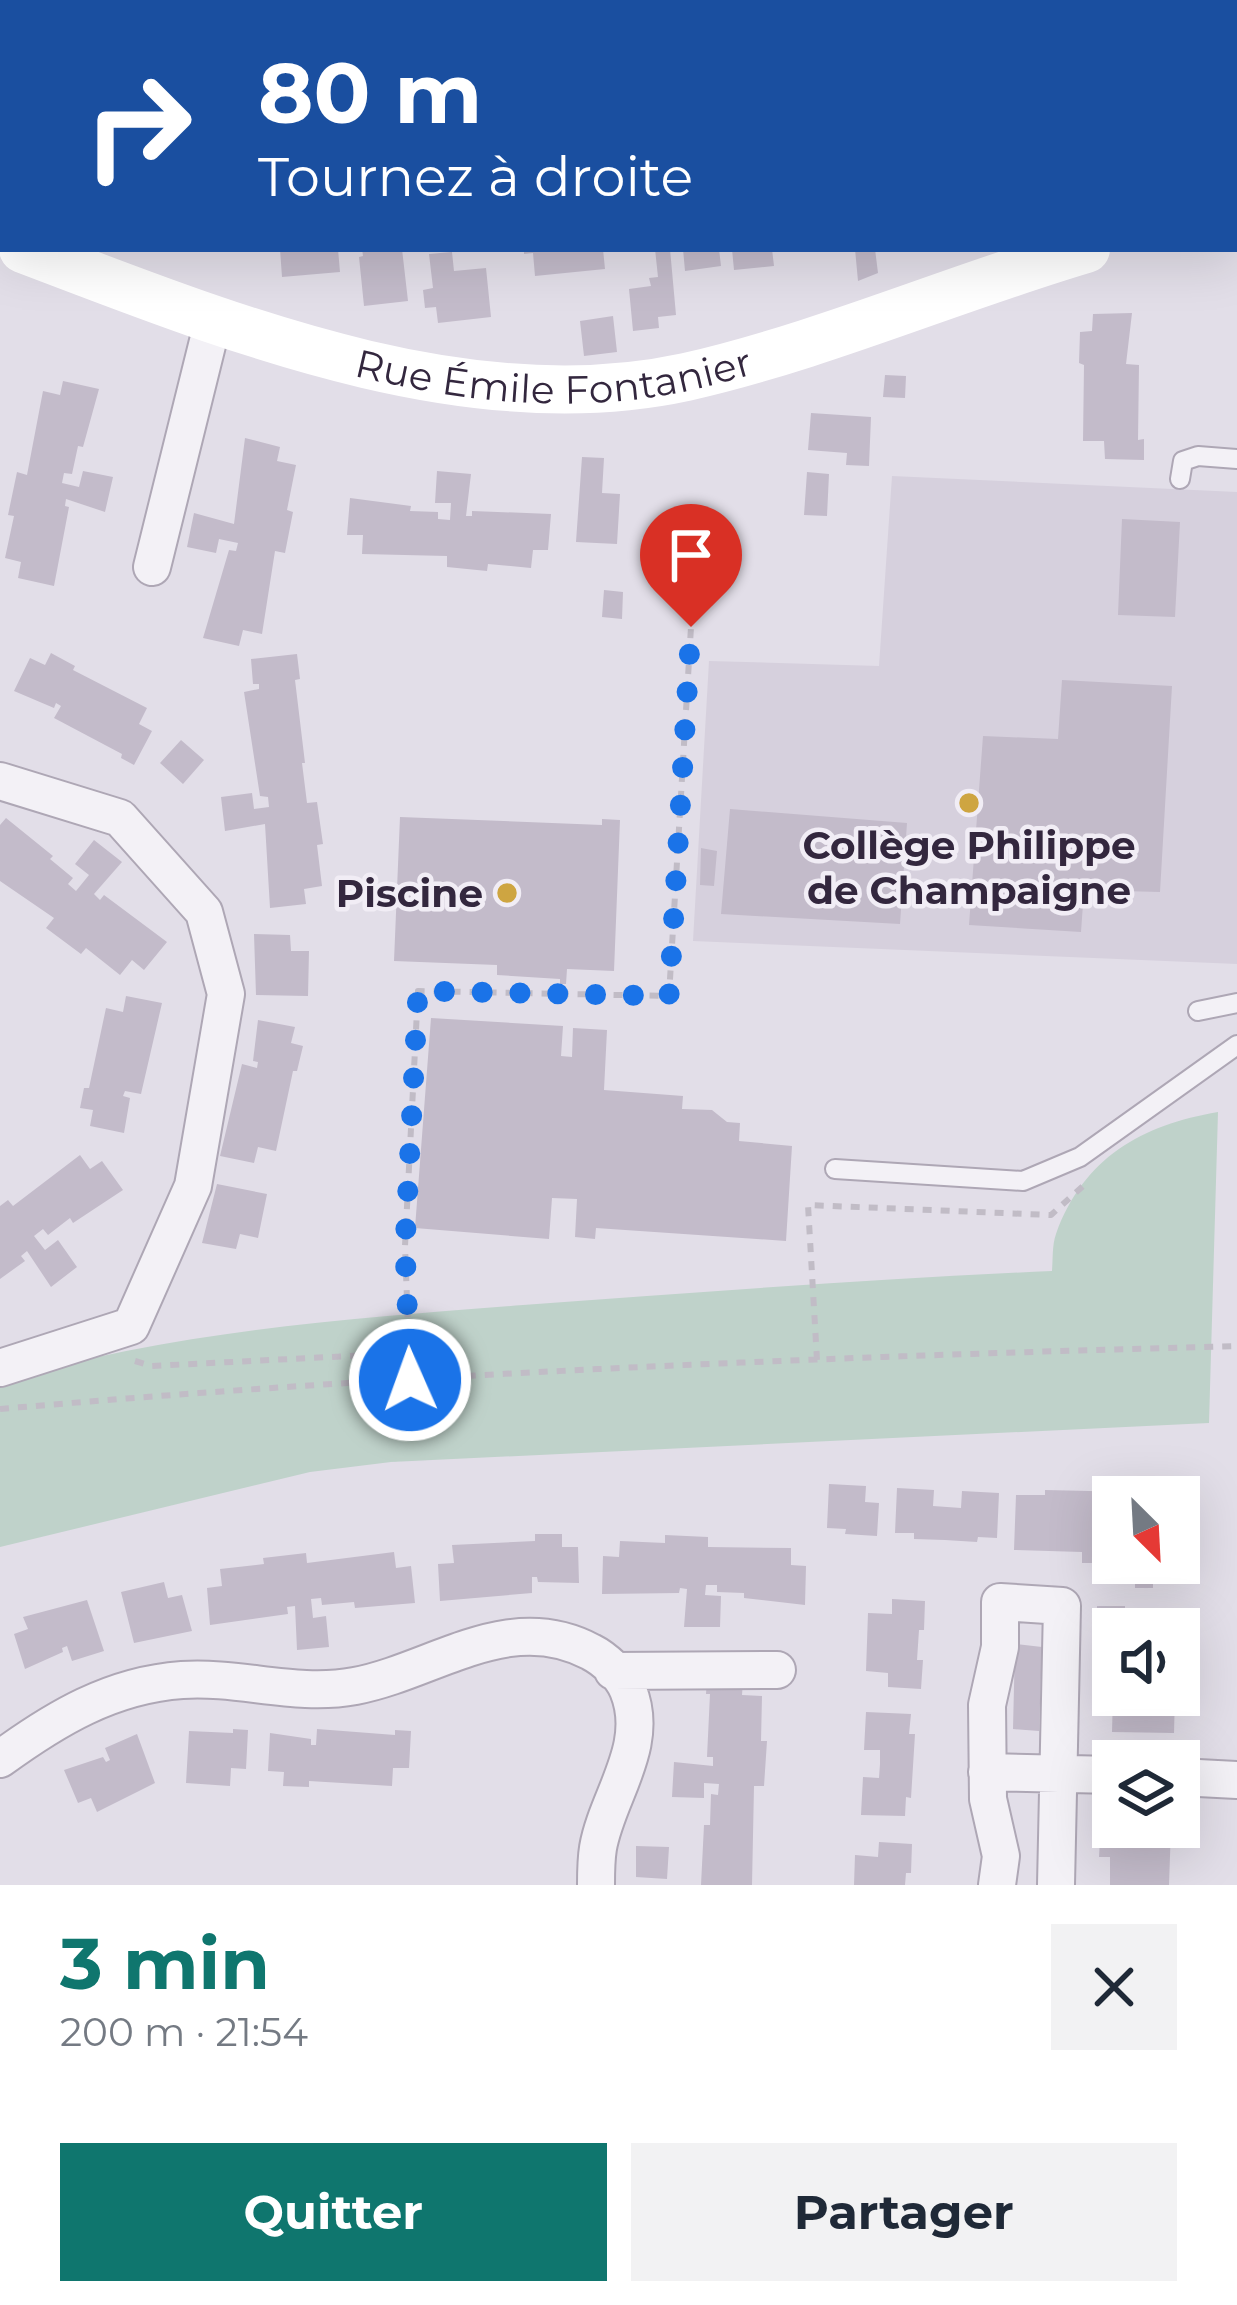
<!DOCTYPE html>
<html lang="fr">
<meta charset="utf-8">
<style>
body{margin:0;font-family:Montserrat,sans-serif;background:#f2f2f3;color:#1f2937;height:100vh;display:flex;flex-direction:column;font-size:45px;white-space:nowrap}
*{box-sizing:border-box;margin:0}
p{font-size:39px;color:#747a83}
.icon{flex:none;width:66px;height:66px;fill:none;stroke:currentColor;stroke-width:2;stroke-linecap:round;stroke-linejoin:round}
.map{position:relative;height:1885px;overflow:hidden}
.panel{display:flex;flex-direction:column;background:#fff;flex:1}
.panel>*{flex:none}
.hud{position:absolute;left:0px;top:0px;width:1239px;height:252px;box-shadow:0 12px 48px #0002;background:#1a4fa0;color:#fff;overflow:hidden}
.needle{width:78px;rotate:156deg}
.controls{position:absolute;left:1092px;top:1476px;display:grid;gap:24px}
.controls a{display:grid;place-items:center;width:108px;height:108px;border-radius:0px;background:#fff;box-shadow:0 12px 48px #0002;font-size:60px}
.pin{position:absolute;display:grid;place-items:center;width:102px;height:102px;color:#fff;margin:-123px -51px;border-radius:50% 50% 50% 0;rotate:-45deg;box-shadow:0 0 12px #0007}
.pin .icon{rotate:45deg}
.me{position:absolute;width:132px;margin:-66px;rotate:358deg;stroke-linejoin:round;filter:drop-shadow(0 0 9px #0008)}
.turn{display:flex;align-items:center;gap:42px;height:252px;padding:0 60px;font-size:54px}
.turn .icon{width:156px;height:156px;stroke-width:2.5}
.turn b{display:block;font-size:84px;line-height:102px}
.round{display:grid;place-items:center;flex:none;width:126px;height:126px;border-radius:0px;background:#f2f2f3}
.overview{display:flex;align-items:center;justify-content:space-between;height:204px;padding:0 60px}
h1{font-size:72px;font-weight:700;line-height:90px;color:#0f766e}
.button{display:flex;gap:24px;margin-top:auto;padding:24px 60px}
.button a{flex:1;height:138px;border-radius:0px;background:#0f766e;color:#fff;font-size:48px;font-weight:700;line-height:138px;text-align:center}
.button a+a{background:#f2f2f3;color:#1f2937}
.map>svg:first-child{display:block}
.built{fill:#d6d0dd}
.green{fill:#bfd2ca}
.building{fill:#c3bbca}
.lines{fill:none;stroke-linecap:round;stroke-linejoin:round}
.lane-casing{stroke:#aea7b5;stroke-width:22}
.street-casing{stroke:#aea7b5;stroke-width:40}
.path{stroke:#c1bcc6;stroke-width:6;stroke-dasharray:9 9;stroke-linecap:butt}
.lane{stroke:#f3f1f6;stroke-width:18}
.street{stroke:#f3f1f6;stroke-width:36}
.secondary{stroke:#fff;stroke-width:48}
.route{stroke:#1a73e8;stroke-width:21;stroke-dasharray:0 37.8}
.poi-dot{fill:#cea541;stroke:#f1edf5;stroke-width:4.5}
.labels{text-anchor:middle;stroke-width:9;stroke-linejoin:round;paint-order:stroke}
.street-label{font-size:39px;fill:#33273e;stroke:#f1edf5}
.poi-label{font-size:39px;font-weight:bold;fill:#33273e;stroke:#f1edf5}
</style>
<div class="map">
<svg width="1237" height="1885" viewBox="0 0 1237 1885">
<rect width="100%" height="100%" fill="#e2dee8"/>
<path class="built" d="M892 476 1237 492V964L693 941 709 661 879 666Z"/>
<path class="green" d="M1218 1112 1209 1423 391 1462 310 1472 0 1547V1382C171 1331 346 1319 523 1305 699 1292 875 1279 1052 1271 1053 1259 1052 1245 1056 1234 1084 1157 1142 1125 1218 1112Z"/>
<path class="building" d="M280 249H338L340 272 282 277Z
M362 249H402L408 301 364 306 359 257 363 256Z
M524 249H603L605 269 535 276 533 253 524 254Z
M655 249H670L676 315 658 317 659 328 633 331 629 289 651 286 649 278 658 277Z
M683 249H719L721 266 685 271Z
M732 249H772L774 266 734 270Z
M855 249H875L878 273 858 281Z
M452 252 454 271 486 268 491 317 438 323 436 307 425 308 423 290 433 288 429 254Z
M1132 313 1126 364 1139 365 1138 440 1144 439V460L1105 459 1104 441H1083L1084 365 1079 363 1080 332 1092 331 1093 314Z
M613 316 617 352 584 356 580 321Z
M885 375 906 376 905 398 883 397Z
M63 381 99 389 83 447 78 446 72 474 64 473 62 483 79 487 83 471 113 477 105 512 66 499 65 506 69 507 54 586 18 578 21 562 5 558 14 516 8 515 17 472 27 475 43 391 60 395Z
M811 413 871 417 869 466 846 465 847 453 808 450Z
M245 438 280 447 277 461 296 465 287 510 293 512 285 553 275 551 262 634 243 630 239 646 203 638 229 550 236 551 238 543 219 539 216 553 187 547 194 513 234 524Z
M582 457 604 458 602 493 620 494 617 544 576 542Z
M437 471 471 474 466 516H472V511L551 514 548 550H533L531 568 488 564 487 571 447 567V556L362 554 363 535H347L350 498 411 506 410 511 438 512V519L450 520 451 503H435Z
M807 472 829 474 827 516 804 515Z
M1122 519 1180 522 1175 617 1118 615Z
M604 590 623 592 622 619 602 617Z
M51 653 75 666 73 670 147 708 139 724 152 731 134 765 121 758 122 754 54 718 61 706 56 703 54 708 14 691 30 658 45 665Z
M297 654 300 679 295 680 305 763H302L307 803 317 802 323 844 317 845 322 886 304 889 306 904 270 908 265 824 225 831 221 797 252 793 254 809 269 807 268 797 260 796 244 692 259 689V684H253L251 659Z
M1062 680 1172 686 1160 892 1084 890 1081 932 969 925 983 736 1058 739Z
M181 740 204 760 183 784 160 763Z
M730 809 907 823 900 924 721 914Z
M400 817 602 825V819L620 820 614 971 567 969 566 984H560V979L497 975V965L394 961Z
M6 818 53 856 50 859 73 878 68 884 76 891 89 875 75 864 94 840 122 862 94 894 100 900 104 895 167 942 144 970 132 960 120 975 86 948 81 954 46 928 54 918 0 881V825Z
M701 848 717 851 714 886 700 885Z
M254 934 290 935 291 951H309L308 996 256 995Z
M126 996 162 1003 141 1094 125 1091 123 1096 130 1098 124 1133 90 1126 93 1110 80 1108 84 1088H89L106 1008 123 1012Z
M431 1018 563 1026 561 1056 572 1057 573 1028 607 1030 604 1090 683 1096 682 1109 712 1110 727 1122 740 1123 739 1141 792 1146 786 1241 596 1228 595 1239 575 1237 577 1199 552 1198 549 1239 415 1228Z
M258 1020 295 1027 291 1043 303 1046 297 1071H293L276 1151 258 1147 254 1163 220 1156 242 1064 257 1068 258 1062 253 1061Z
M80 1155 90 1169 102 1161 123 1190 73 1223 70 1218 48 1235 43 1229 34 1236 45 1250 58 1240 77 1267 51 1287 27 1251 21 1256 25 1261 0 1279V1206L8 1200 13 1206Z
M217 1184 267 1194 258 1238 240 1234 236 1249 202 1243Z
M829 1484 866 1486 865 1502 879 1503 877 1536 845 1534 846 1529 827 1528Z
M897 1488 934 1490 933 1506 961 1508 962 1491 999 1493 997 1538 978 1537 977 1542 945 1540 914 1539V1533H895Z
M1045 1490 1177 1493V1497H1113V1548H1104L1100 1563H1082V1552L1014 1550 1016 1495H1045Z
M535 1534H562V1547H578L579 1583 538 1582 537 1577H532V1593L440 1601 438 1564 454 1563 452 1545 535 1541Z
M665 1535 708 1537V1547L791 1548V1565L806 1566 805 1605 744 1598V1593L717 1592V1585H706L705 1595 721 1596 720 1627H684L687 1589 680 1588 679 1593 602 1594 603 1556 619 1557 620 1541 665 1543Z
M394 1552 396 1568 411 1566 415 1603 355 1608 354 1602 322 1605 321 1598 311 1599 313 1618 326 1616 329 1647 297 1650 295 1606 287 1607 288 1614 210 1625 207 1588 222 1586 220 1569 264 1564 263 1558 306 1553 307 1563Z
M1118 1563H1175V1578L1153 1577V1588H1135V1577L1118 1576Z
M164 1582 168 1598 182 1595 192 1631 134 1643 121 1592Z
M892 1599 925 1601 924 1630H919L917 1660H923L921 1689 888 1687V1673L866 1671 868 1613 892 1614Z
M87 1600 104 1651 72 1661 67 1646 62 1648 63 1652 25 1669 14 1634 28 1629 23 1617Z
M1097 1606H1125V1617L1168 1618V1629H1113V1646H1096Z
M1015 1644 1042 1647 1039 1731 1013 1729Z
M707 1678 743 1680 742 1695 762 1696 761 1741H767L764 1786H754L752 1885H701L704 1825H710L711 1794 718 1795 719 1784 704 1783V1798L672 1797 674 1762 713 1766V1757H707L710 1694H706Z
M1103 1678H1113V1697L1102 1696Z
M1113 1695H1175L1174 1733 1112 1732Z
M866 1712 911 1714 909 1734H915L911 1798 906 1797 905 1816 861 1815 863 1777 879 1778 880 1764V1750H864Z
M233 1729 248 1730 246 1769 231 1768 230 1786 186 1783 189 1731 233 1733Z
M317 1729 395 1735V1730L411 1731 409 1768H393L392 1786 309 1781V1787L283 1786 284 1772 268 1771 270 1733 311 1739V1745H316Z
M137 1734 155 1783 97 1812 91 1798 78 1803 64 1770 103 1757 106 1762 110 1760 105 1748Z
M1111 1827H1171L1169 1885H1110V1857H1099L1100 1839H1111Z
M879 1842 912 1844 911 1873H906L905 1885H854L855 1855 878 1857Z
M636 1846 669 1847 667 1879 636 1877Z"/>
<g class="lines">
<g class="lane-casing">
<path id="lane" d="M1180 479 1183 461 1198 456 1237 459
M1198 1011 1237 1003
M835 1169 1023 1181 1080 1157 1237 1045"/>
</g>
<g class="street-casing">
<path id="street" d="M152 567 213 321
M0 781 120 818 204 912 226 994 193 1186 131 1326 0 1368
M613 1671 777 1670
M0 1759C55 1719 111 1685 182 1680 240 1676 296 1697 355 1686 434 1671 509 1608 591 1652 605 1659 622 1675 628 1690 651 1746 607 1796 598 1848 596 1860 596 1873 596 1885
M987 1772 1113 1775
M1179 1777 1237 1780
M997 1885 1001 1856 988 1799 987 1705 1000 1647V1602L1062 1606 1056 1885"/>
</g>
<path class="path" d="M409 1353 405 1246 418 991 669 996 691 627
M817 1360 808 1205 1051 1215 1083 1186
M135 1361 152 1366 409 1353 410 1380
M0 1409C411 1373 824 1357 1237 1346"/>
<use href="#lane" class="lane"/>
<use href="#street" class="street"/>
<g class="secondary">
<path d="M1236 209H1237"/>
<path id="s1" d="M23 249C226 326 466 425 686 377 819 347 954 288 1086 249"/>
</g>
</g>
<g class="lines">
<path class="route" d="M410 1380 405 1246 418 991 669 996 691 627"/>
</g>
<g class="poi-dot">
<circle cx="969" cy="803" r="12"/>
<circle cx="507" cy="893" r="12"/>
</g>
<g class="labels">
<g class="street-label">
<text dy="14" stroke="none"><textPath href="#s1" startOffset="552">Rue Émile Fontanier</textPath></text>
</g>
<g class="poi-label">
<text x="969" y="859">Collège Philippe<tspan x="969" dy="45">de Champaigne</tspan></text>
<text x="483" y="907" text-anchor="end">Piscine</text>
</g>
</g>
</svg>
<div class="controls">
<a><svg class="needle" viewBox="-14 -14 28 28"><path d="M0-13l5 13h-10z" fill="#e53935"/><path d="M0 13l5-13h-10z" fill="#747a83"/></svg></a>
<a><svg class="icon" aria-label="sound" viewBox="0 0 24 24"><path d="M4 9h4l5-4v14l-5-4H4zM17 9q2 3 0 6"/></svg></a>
<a><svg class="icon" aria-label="layers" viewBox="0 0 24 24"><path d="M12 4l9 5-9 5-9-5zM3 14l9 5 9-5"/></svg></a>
</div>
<div class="pin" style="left:691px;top:627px;background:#d93025"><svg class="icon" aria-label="arrive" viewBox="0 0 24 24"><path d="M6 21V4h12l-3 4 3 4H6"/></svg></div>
<svg class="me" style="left:410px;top:1380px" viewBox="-20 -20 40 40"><circle r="17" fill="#1a73e8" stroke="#fff" stroke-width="3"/><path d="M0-11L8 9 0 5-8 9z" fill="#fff"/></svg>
<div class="hud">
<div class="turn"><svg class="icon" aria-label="right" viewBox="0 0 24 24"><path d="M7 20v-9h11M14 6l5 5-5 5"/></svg><div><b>80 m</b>Tournez à droite</div></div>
</div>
</div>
<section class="panel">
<div class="overview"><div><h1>3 min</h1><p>200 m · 21:54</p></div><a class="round"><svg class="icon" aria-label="close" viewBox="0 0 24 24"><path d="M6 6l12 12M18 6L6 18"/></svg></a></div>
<div class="button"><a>Quitter</a><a>Partager</a></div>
</section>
